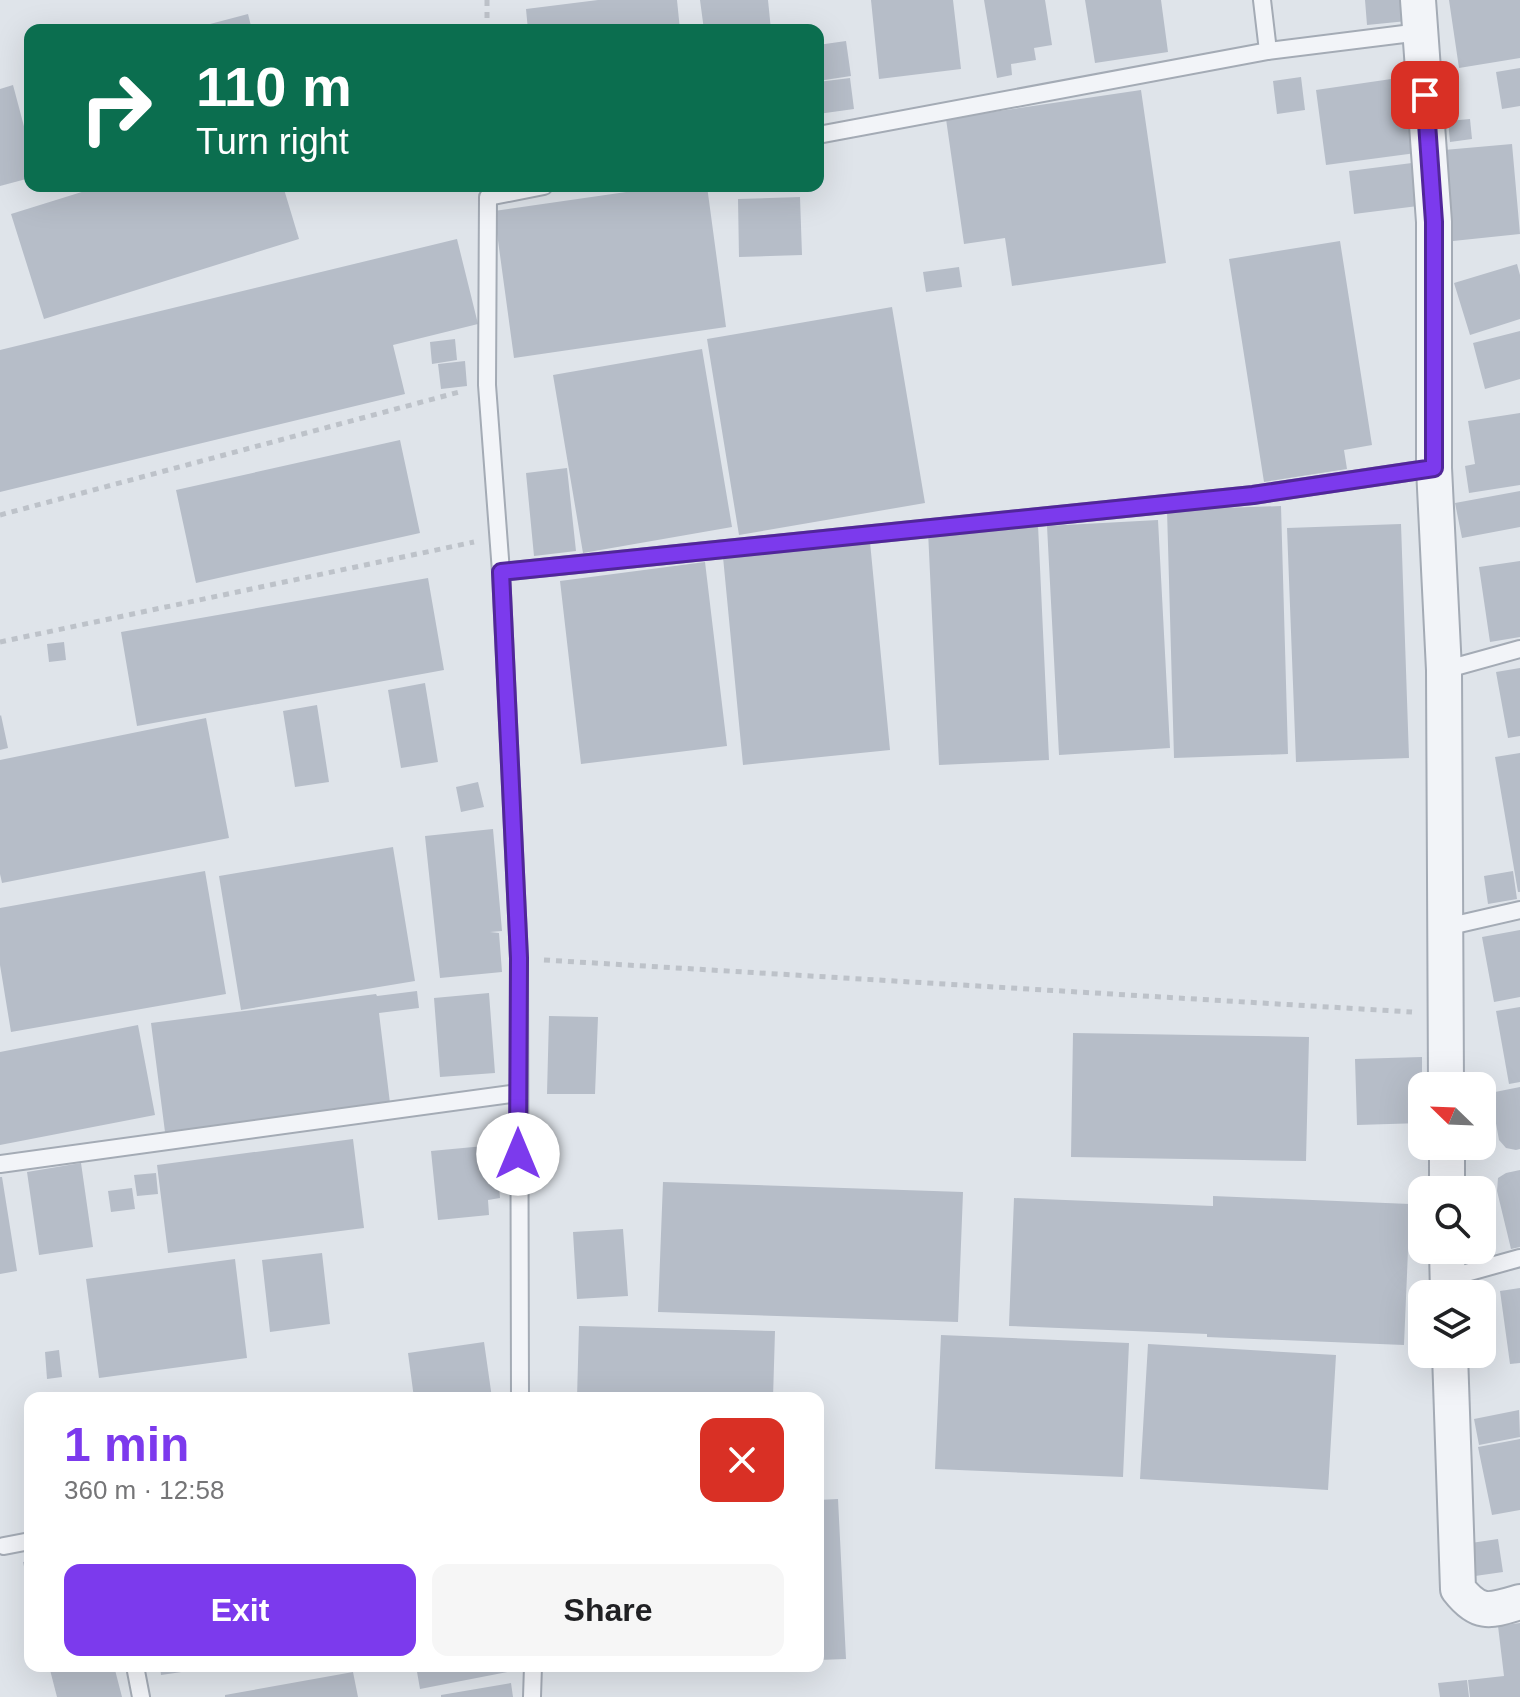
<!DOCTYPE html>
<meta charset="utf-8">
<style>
body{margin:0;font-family:Arial,sans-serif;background:#f6f6f6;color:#202124;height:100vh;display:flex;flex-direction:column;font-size:30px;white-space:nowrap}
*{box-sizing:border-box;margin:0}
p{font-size:26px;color:#757577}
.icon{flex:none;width:44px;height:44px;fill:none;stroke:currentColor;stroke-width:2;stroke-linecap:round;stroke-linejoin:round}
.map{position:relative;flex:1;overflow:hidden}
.details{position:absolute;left:24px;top:1392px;width:800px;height:280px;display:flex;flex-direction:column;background:#fff;border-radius:16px;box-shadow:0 8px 32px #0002}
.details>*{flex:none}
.top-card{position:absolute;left:24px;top:24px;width:800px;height:168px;border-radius:16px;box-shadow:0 8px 32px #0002;background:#0b6e4f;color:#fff;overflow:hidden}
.needle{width:52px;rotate:293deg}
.tools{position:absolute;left:1408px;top:1072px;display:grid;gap:16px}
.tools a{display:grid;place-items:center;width:88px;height:88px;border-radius:16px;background:#fff;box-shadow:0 8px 32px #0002;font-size:40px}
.pin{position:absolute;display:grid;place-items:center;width:68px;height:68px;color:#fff;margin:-34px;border-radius:16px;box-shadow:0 4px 12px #0006}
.me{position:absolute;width:88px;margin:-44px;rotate:0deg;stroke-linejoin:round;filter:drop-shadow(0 0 6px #0008)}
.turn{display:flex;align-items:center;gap:28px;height:168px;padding:0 40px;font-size:36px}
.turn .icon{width:104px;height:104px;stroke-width:2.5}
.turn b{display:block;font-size:56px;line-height:68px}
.round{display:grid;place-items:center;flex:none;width:84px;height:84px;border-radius:16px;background:#f6f6f6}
.overview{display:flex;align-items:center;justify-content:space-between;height:136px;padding:0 40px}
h1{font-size:48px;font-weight:600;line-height:60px;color:#7c3aed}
.primary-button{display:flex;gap:16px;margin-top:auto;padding:16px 40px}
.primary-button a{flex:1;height:92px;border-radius:16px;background:#7c3aed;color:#fff;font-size:32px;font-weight:600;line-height:92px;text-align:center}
.primary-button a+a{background:#f6f6f6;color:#202124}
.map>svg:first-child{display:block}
.building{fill:#b6bdc8}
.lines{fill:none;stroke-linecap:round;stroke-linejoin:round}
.service-casing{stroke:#a4abb5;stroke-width:20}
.minor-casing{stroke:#a4abb5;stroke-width:38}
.path{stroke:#bdc2c9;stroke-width:5;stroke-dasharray:6 6;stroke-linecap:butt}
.service{stroke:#f2f4f8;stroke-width:16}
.minor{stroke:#f2f4f8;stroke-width:34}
.route-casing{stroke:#51269a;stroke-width:20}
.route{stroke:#7c3aed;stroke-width:14}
</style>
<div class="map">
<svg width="1520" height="1697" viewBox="0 0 1520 1697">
<rect width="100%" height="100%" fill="#dfe4ea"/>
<path class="building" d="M598 0H677L680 30H528L526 9Z
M700 0H768L771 30H704Z
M871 0H953L961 69 879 79Z
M984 0H1045L1052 45 1034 48 1036 60 1011 64 1012 75 997 78Z
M1085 0H1161L1168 52 1095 63Z
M1365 0H1415L1417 20 1367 25Z
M1449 0H1520V58L1459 68Z
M248 14 252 30H191V29Z
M846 41 851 76 818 81V45Z
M1520 68V106L1502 109 1496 72Z
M1301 77 1305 110 1277 114 1273 81Z
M1405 77 1416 153 1326 165 1316 90Z
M850 78 854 109 818 114V82Z
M13 85 30 149V178L0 186V89Z
M1141 90 1166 263 1012 286 1005 238 964 244 946 119Z
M1470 119 1472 139 1450 142 1448 121Z
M1512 144 1520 234 1453 241 1444 150Z
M1412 163 1418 206 1354 214 1349 171Z
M101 186H283L299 239 44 319 11 214Z
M668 186H707L726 327 514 358 494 211Z
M800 197 802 255 739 257 738 199Z
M457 239 478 324 393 345 405 394 0 492V350Z
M1340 241 1372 445 1344 450 1347 469 1264 482 1229 259Z
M1517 264 1520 275V319L1470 335 1454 283Z
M959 267 962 287 926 292 923 272Z
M892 307 925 503 739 535 707 339Z
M1520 331V379L1485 389 1473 343Z
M455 339 457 360 432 364 430 342Z
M702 349 732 527 583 553 553 375Z
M465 361 467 386 441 389 438 364Z
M1520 413V485L1469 493 1465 466 1475 464 1468 421Z
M400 440 420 533 196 583 176 490Z
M567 468 576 551 534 556 526 473Z
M1520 491V527L1462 538 1455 503Z
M1281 506 1288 754 1174 758 1167 510Z
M1158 520 1170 748 1059 755 1047 526Z
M1401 524 1409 758 1296 762 1287 528Z
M1038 525 1049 760 939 765 928 531Z
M870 542 890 750 743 765 723 557Z
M1520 561V637L1490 642 1479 567Z
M705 562 727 746 581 764 560 581Z
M428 578 444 670 137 726 121 632Z
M64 642 66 660 49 662 47 644Z
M1520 668V736L1508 738 1496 672Z
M425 683 438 762 401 768 388 690Z
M317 705 329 782 295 787 283 711Z
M1 715 8 748 0 750V716Z
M206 718 229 838 2 883 0 874V760Z
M1520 753V892H1518L1495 757Z
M478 782 484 807 461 812 456 787Z
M493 829 502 931 490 932 499 933 502 972 440 978 425 836Z
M393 847 415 981 241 1010 219 876Z
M205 871 226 994 11 1032 0 965V908Z
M1513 871 1517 899 1488 904 1484 876Z
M1520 930V997L1494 1002 1482 937Z
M417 991 419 1008 379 1013 390 1103 165 1132 151 1023 376 994 377 996Z
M489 993 495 1073 440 1077 434 998Z
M1520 1007V1082L1509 1084 1496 1011Z
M549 1016 598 1017 595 1094H547Z
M138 1025 155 1115 0 1145V1052Z
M1073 1033 1309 1037 1306 1161 1071 1157Z
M1422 1057V1123L1357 1125 1355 1059Z
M1520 1087V1149L1516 1150 1506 1148 1499 1140 1495 1118 1486 1121 1482 1104 1492 1102 1490 1093Z
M353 1139 364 1228 168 1253 157 1165Z
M495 1145 500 1198 488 1200 489 1215 438 1220 431 1151Z
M81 1163 93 1247 39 1255 27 1172Z
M1520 1170V1247L1511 1249 1497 1191 1498 1178 1506 1173Z
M156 1173 158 1194 137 1196 134 1175Z
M0 1177H2L17 1271 0 1274Z
M663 1182 963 1192 958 1322 658 1312Z
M132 1188 135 1209 111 1212 108 1191Z
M1213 1196 1410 1204 1404 1345 1207 1337V1334L1009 1326 1014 1198 1213 1206Z
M623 1229 628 1296 577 1299 573 1232Z
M322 1253 330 1324 270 1332 262 1260Z
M235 1259 247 1358 99 1378 86 1279Z
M1520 1288V1363L1510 1364 1500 1291Z
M579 1326 775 1331 773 1398H577Z
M941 1335 1129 1343 1123 1477 935 1469Z
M484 1342 492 1398H414L408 1353Z
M1148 1344 1336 1355 1328 1490 1140 1479Z
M59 1350 62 1377 47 1379 45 1352Z
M1519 1410 1520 1437 1479 1445 1474 1419Z
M1520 1439V1510L1492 1515 1478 1447Z
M838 1499 846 1659 818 1660V1500Z
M1498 1539 1503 1572 1475 1576 1471 1543Z
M30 1561V1589H29L23 1562Z
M1520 1623V1697H1470L1468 1680 1504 1676 1498 1626Z
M49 1666H114L122 1697H57Z
M160 1666H209V1668L161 1675Z
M416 1666H512L513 1671 420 1689Z
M353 1672 358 1697H225V1695Z
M1467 1680 1469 1697H1440L1438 1683Z
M511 1683 513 1697H441V1695Z"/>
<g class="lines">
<g class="service-casing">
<path id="service" d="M1262 0 1268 51
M818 135 1268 51 1420 32
M501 572 1253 495 1434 468
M1444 670 1520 649
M1446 927 1520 910
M0 1164 518 1093
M1448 1278 1520 1258
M520 1398 519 958 501 572 487 385 488 197 544 186
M4 1546 30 1541
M135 1666 141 1697
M532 1697 533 1666"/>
</g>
<g class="minor-casing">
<path id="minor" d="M1418 0 1434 222V468L1444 670 1446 1086
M1447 1146V1190
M1447 1250 1448 1294
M1450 1354 1458 1589C1479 1616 1490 1611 1520 1602"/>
</g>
<path class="path" d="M487 0V30
M0 515 463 391
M0 642 474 542
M544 960 1412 1012"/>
<use href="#service" class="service"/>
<use href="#minor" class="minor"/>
</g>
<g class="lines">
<g class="route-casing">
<path id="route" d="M518 1154 519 958 501 572 1253 495 1434 468V222L1425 95"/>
</g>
<use href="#route" class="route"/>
</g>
</svg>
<div class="tools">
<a><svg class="needle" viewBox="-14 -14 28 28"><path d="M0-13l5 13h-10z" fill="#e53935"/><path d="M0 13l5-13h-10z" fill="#757577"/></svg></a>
<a><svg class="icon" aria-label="search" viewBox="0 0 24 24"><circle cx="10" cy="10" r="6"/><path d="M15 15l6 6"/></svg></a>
<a><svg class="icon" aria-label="layers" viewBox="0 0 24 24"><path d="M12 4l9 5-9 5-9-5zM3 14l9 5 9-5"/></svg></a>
</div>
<div class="pin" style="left:1425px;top:95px;background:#d93025"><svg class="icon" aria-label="arrive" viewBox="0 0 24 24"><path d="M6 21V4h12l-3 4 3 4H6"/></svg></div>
<svg class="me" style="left:518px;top:1154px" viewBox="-20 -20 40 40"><circle r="19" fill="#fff"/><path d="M0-13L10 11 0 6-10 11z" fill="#7c3aed"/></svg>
<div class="top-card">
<div class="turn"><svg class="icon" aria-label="right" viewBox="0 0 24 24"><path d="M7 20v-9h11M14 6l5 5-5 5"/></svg><div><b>110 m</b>Turn right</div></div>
</div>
<section class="details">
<div class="overview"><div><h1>1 min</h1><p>360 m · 12:58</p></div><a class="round" style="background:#d93025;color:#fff"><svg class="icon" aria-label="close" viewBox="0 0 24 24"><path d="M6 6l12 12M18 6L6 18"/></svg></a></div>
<div class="primary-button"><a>Exit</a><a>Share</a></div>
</section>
</div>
